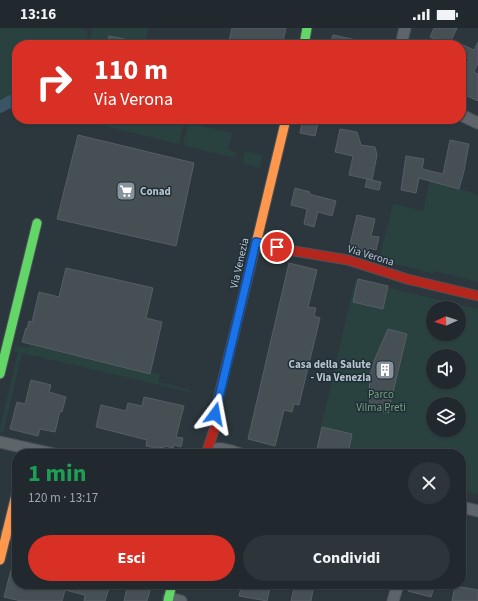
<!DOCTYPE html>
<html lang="it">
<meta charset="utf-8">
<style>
body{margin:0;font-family:"Source Sans 3",sans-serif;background:#2d353a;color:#f1f3f6;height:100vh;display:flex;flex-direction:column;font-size:15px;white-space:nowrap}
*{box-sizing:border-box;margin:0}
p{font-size:13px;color:#a2a6aa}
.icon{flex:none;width:22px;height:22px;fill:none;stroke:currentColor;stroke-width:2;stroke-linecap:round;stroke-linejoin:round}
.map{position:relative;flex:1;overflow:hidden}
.drawer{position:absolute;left:12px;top:421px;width:454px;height:140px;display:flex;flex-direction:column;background:#21292e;border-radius:16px;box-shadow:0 1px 3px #0004,0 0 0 1px #3e454a}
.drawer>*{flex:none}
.hud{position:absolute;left:12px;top:12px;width:454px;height:84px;border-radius:16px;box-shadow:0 1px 3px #0004,0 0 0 1px #3e454a;background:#d93025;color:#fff;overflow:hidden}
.needle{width:26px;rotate:267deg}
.controls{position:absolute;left:426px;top:273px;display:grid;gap:8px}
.controls a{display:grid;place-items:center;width:40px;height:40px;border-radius:50%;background:#21292e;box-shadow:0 1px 3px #0004,0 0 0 1px #3e454a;font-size:20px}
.pin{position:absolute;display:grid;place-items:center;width:34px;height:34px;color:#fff;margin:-17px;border:2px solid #fff;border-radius:50%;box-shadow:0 1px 4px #0007}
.me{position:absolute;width:44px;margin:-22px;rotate:13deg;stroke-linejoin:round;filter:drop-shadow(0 0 3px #0008)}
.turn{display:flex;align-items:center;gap:14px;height:84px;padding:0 16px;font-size:18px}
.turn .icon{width:52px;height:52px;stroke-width:2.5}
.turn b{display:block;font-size:28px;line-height:34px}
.round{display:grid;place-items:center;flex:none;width:42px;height:42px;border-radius:21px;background:#2d353a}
.overview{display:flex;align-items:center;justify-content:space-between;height:68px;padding:0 16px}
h1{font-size:24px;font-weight:700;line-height:30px;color:#1e9e55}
.button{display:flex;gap:8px;margin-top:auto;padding:8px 16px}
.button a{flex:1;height:46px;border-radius:24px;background:#d93025;color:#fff;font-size:16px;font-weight:700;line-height:46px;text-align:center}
.button a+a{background:#2d353a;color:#f1f3f6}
.status{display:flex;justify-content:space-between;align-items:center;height:28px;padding:0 20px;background:#21292e;direction:ltr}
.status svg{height:11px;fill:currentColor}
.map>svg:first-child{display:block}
.green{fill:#294240;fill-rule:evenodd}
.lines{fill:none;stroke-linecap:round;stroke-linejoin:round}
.canal{stroke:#395566;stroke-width:12}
.building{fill:#464f54;stroke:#555e64}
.street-casing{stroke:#4b5257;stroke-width:13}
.fast-casing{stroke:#4b5257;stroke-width:11}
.slow-casing{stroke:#4b5257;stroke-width:11}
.jam-casing{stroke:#4b5257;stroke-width:11}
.street{stroke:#5d656a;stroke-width:11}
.fast{stroke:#63d668;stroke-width:9}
.slow{stroke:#ff974d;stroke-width:9}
.jam{stroke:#b3261e;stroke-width:9}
.route-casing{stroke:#114b97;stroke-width:10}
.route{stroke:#1a73e8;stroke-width:7}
.labels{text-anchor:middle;stroke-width:3;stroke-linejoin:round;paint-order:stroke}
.poi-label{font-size:11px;font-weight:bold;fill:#b8c4cc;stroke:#1f2e38;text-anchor:start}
.street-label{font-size:11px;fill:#b8c4cc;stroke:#1f2e38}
.park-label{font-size:11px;fill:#76a277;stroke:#1f2e38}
</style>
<div class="status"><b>13:16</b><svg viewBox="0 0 49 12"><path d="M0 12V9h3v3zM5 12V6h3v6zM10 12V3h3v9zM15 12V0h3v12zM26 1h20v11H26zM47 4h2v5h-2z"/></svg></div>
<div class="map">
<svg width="478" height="573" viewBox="0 0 478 573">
<rect width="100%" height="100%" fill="#2c373d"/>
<path class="green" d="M0 0H78L89 3 85 17H17V66L10 67 0 72Z
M93 0H148L145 16 109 8 107 17 89 14Z
M77 91H166L184 95 179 116Z
M188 95 232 105 228 122 236 124 235 130 183 117Z
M245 123 263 127 260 140 242 135Z
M430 151 478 167V254L435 243 432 245 379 232 393 176 423 183Z
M355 252 478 281V466L461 462V426H315ZM433 280H459V306H433ZM433 328H459V354H433ZM433 376H459V402H433Z
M15 317 28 320 29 317 150 346V344L160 346 158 354 190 362V364L22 325 3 405 0 403V400L18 324 14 323Z"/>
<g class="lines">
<path class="canal" d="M0 79 11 73 17 71"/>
</g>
<path class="building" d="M232 0H286L282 17H228Z
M434 0H457L449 17H432L435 11 430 9Z
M333 7 361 13V17H330Z
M109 8 134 13 133 17H107Z
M478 14V35L474 44 478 46V73L461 65V48L469 31 461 27V16L474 22Z
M310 91H319L315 108 300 105 302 95 308 96Z
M340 101 357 104 361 117 375 119 377 127 372 152 349 147 353 128 335 124Z
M78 107 194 135 176 218 57 191Z
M450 112 469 116 464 143 459 161 419 150 416 165 401 162 406 128 424 131 422 141 443 146Z
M367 151 381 154 379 162 365 159Z
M295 160 310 164 309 166 336 173 332 188 318 184 314 199 304 196 307 181 291 177Z
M357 187 375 191 371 208 379 209 376 222 369 220 368 224 349 220Z
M289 235 317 242 308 279 316 280 314 288 320 290 299 377 294 376 292 384 284 382 275 418 248 411Z
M66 240 153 260 146 290 162 294 150 346 22 314 26 300 27 301 29 293 32 294 39 264 59 269Z
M358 251 388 258 383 281 353 274Z
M388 301 407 306 388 385 369 380 370 376 369 365 370 348 374 333Z
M31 352 51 357 49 364 66 369 62 384 60 383 55 404 40 401 38 408 10 401 17 374 25 376Z
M144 369 184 378 176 409 183 410 181 419 174 417 173 420 165 418 164 420 157 419 156 420 146 418 147 412 96 399 101 377 126 383 128 375 142 378Z
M322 399 352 406 348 426H316Z
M14 531 17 532V556H92L109 560 105 573H84L85 567 65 562 62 573H21L4 569Z
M128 556H139L151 559 147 573H124Z
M242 556 270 560 267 573 239 568Z
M295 556H314L311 573H291Z
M410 556H435L431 569 408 563Z
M455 558 478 562V573H452Z"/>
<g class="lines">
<g class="street-casing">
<path id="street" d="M401 17 405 0
M461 87 478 95
M0 414 54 426
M206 426C214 416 230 423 241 426
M461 479 478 483
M7 505 17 508
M169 570 181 573
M393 573 398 556"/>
</g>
<g class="fast-casing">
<path id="fast" d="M304 17 307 0
M0 346 37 195
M168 573 172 556"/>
</g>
<g class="slow-casing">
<path id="slow" d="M254 224 286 91
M0 532 17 463"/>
</g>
<g class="jam-casing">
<path id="jam" d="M256 214 288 222 348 232 407 251 478 268
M206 426 215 399V384L254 224"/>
</g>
<use href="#street" class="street"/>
<use href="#fast" class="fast"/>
<use href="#slow" class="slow"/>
<use href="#jam" class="jam"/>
</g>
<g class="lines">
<g class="route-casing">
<path id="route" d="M215 386 256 214 277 219"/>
</g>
<use href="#route" class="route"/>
</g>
<defs>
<g id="supermarket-square" transform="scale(1)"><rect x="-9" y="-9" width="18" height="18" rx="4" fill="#87939a" stroke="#1f2e38"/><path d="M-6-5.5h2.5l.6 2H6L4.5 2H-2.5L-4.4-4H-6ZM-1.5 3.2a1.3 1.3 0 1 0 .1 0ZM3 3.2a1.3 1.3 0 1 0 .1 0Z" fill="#fff"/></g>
<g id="building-square" transform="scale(1)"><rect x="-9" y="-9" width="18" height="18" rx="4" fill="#87939a" stroke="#1f2e38"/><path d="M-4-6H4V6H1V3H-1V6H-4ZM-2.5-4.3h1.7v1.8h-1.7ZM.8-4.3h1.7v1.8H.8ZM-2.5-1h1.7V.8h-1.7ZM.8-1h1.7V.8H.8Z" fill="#fff"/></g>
</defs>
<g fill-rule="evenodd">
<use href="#supermarket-square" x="126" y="163"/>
<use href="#building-square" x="385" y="342"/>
</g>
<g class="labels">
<g class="poi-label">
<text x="140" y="167">Conad</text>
<text x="371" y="340" text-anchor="end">Casa della Salute<tspan x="371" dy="13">- Via Venezia</tspan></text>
</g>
<g class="street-label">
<text transform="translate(371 227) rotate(17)" y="4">Via Verona</text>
<text transform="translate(239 235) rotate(-77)" y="4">Via Venezia</text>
</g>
<g class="park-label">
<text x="381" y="370">Parco<tspan x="381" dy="13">Vilma Preti</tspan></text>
</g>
</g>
</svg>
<div class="controls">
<a><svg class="needle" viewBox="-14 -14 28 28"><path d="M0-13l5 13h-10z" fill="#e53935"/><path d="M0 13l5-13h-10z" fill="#a2a6aa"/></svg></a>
<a><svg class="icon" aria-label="sound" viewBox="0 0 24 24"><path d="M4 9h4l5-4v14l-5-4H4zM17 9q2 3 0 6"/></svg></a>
<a><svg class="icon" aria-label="layers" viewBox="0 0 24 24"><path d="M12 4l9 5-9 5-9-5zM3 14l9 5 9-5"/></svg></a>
</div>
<div class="pin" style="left:277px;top:219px;background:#d93025"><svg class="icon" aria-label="arrive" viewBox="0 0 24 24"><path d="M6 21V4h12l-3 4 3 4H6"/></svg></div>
<svg class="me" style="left:215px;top:386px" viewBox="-20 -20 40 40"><path d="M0-17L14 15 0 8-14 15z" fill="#1a73e8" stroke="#fff" stroke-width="4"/></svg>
<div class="hud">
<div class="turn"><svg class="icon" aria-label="right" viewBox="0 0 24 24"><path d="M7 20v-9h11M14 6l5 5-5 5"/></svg><div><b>110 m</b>Via Verona</div></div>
</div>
<section class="drawer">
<div class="overview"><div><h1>1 min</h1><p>120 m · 13:17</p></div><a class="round"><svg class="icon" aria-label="close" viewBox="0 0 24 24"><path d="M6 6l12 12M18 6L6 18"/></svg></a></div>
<div class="button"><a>Esci</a><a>Condividi</a></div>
</section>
</div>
